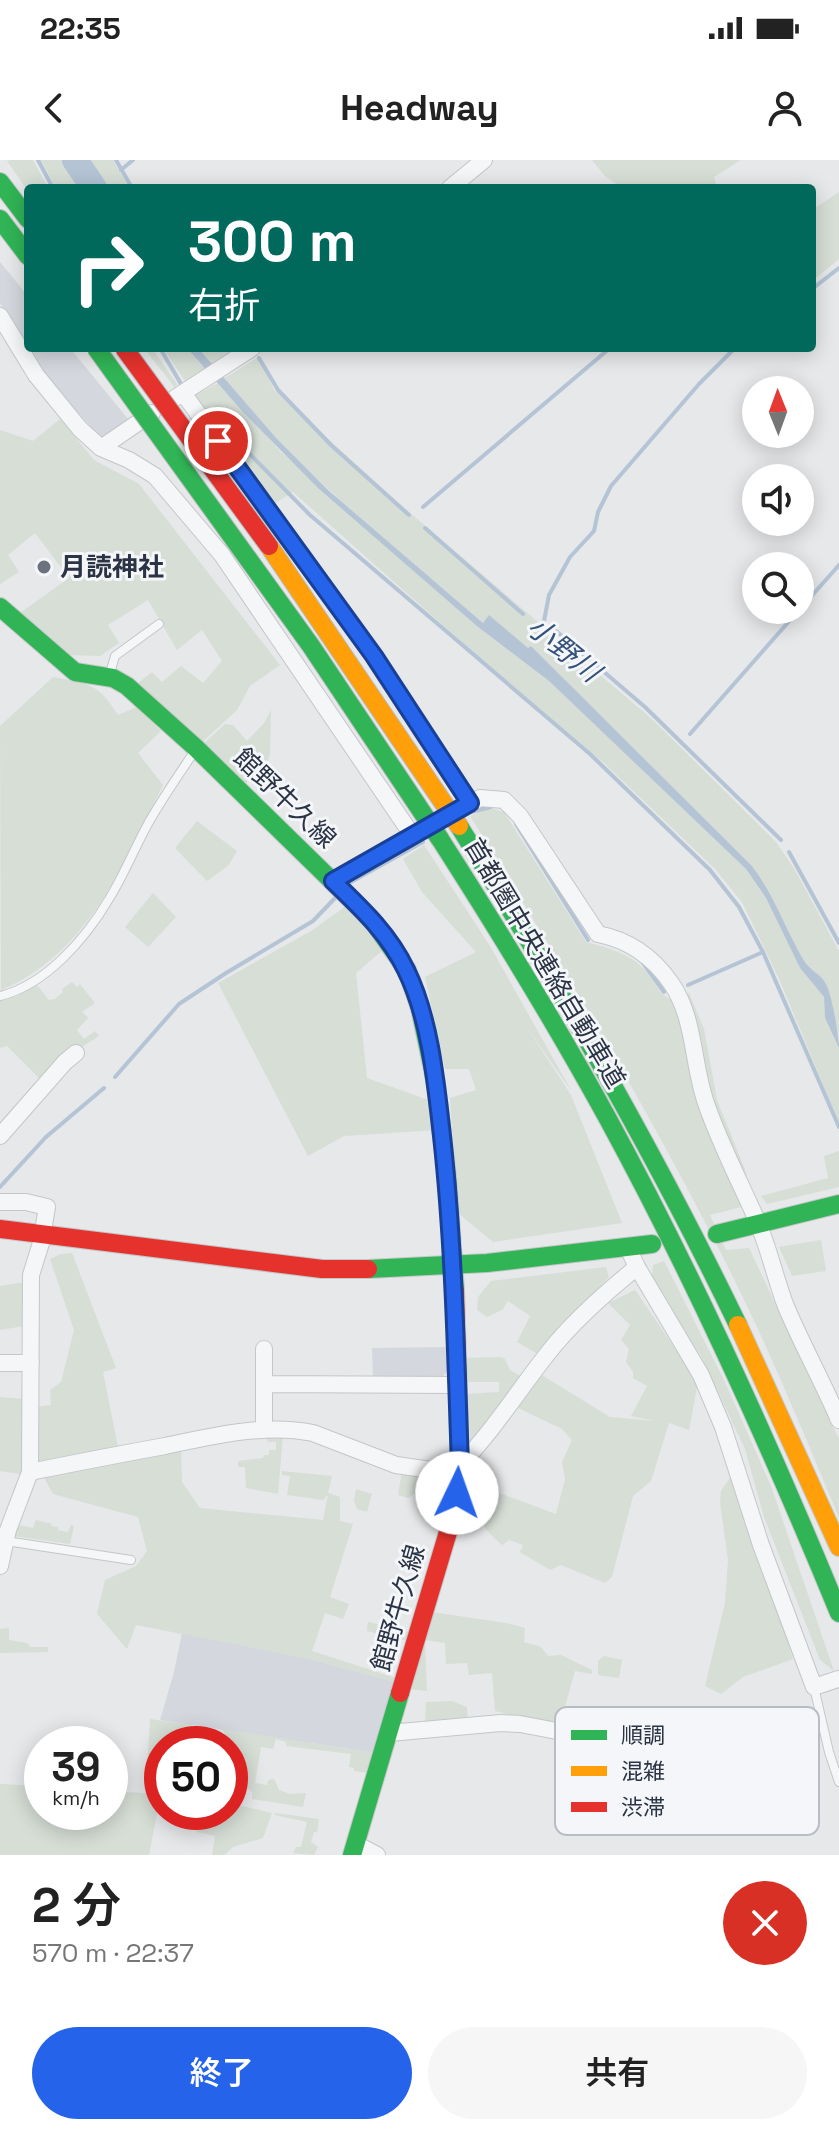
<!DOCTYPE html>
<html lang="ja">
<meta charset="utf-8">
<style>
body{margin:0;font-family:"Space Grotesk","Noto Sans JP",sans-serif;background:#f6f6f6;color:#222;height:100vh;display:flex;flex-direction:column;font-size:30px;white-space:nowrap}
*{box-sizing:border-box;margin:0}
p{font-size:26px;color:#767676}
.icon{flex:none;width:44px;height:44px;fill:none;stroke:currentColor;stroke-width:2;stroke-linecap:round;stroke-linejoin:round}
.map{position:relative;height:1695px;overflow:hidden}
.panel{display:flex;flex-direction:column;background:#fff;flex:1}
.panel>*{flex:none}
.guide{position:absolute;left:24px;top:24px;width:792px;height:168px;border-radius:8px;box-shadow:0 4px 20px #0003;background:#00695c;color:#fff;overflow:hidden}
.needle{width:52px;rotate:359deg}
.controls{position:absolute;left:742px;top:216px;display:grid;gap:16px}
.controls a{display:grid;place-items:center;width:72px;height:72px;border-radius:50%;background:#fff;box-shadow:0 4px 20px #0003;font-size:40px}
.speed{position:absolute;left:24px;top:1566px;display:flex;gap:16px;font-size:40px;font-weight:700;text-align:center}
.speed>*{display:grid;place-content:center;width:104px;height:104px;border-radius:50%;background:#fff;box-shadow:0 4px 20px #0003;line-height:1}
.speed small{font-size:20px;font-weight:400}
.speed .limit{border:12px solid #d22;background:#fff;color:#111}
.pin{position:absolute;display:grid;place-items:center;width:68px;height:68px;color:#fff;margin:-34px;border:4px solid #fff;border-radius:50%;box-shadow:0 2px 8px #0007}
.me{position:absolute;width:88px;margin:-44px;rotate:3deg;stroke-linejoin:round;filter:drop-shadow(0 0 6px #0008)}
.turn{display:flex;align-items:center;gap:28px;height:168px;padding:0 32px;font-size:36px}
.turn .icon{width:104px;height:104px;stroke-width:2.5}
.turn b{display:block;font-size:56px;line-height:68px}
.round{display:grid;place-items:center;flex:none;width:84px;height:84px;border-radius:42px;background:#f6f6f6}
.headline{display:flex;align-items:center;justify-content:space-between;height:136px;padding:0 32px}
h1{font-size:48px;font-weight:600;line-height:60px}
.cta{display:flex;gap:16px;margin-top:auto;padding:16px 32px}
.cta a{flex:1;height:92px;border-radius:48px;background:#2563eb;color:#fff;font-size:32px;font-weight:600;line-height:92px;text-align:center}
.cta a+a{background:#f6f6f6;color:#222}
.status{display:flex;justify-content:space-between;align-items:center;height:56px;padding:0 40px;background:#fff;direction:ltr}
.status svg{height:22px;fill:currentColor}
header{display:flex;justify-content:space-between;align-items:center;height:104px;padding:0 32px;background:#fff;font-size:36px;font-weight:600}
.map>svg:first-child{display:block}
.built{fill:#d4d7dd}
.green{fill:#d6ded6}
.water{fill:#b4c4d5}
.lines{fill:none;stroke-linecap:round;stroke-linejoin:round}
.stream{stroke:#b4c4d5;stroke-width:4}
.river{stroke:#b4c4d5;stroke-width:26}
.lane-casing{stroke:#c4c6c8;stroke-width:10}
.street-casing{stroke:#c4c6c8;stroke-width:18}
.fast-casing{stroke:#c4c6c8;stroke-width:20}
.slow-casing{stroke:#c4c6c8;stroke-width:20}
.jam-casing{stroke:#c4c6c8;stroke-width:20}
.lane{stroke:#f5f6f7;stroke-width:8}
.street{stroke:#f5f6f7;stroke-width:16}
.fast{stroke:#30b455;stroke-width:18}
.slow{stroke:#ff9f0a;stroke-width:18}
.jam{stroke:#e5322d;stroke-width:18}
.fast-bridge-casing{stroke:#b8bbbf;stroke-width:20;stroke-linecap:butt}
.slow-bridge-casing{stroke:#b8bbbf;stroke-width:20;stroke-linecap:butt}
.jam-bridge-casing{stroke:#b8bbbf;stroke-width:20;stroke-linecap:butt}
.fast-bridge{stroke:#30b455;stroke-width:18}
.slow-bridge{stroke:#ff9f0a;stroke-width:18}
.jam-bridge{stroke:#e5322d;stroke-width:18}
.route-casing{stroke:#184099;stroke-width:20}
.route{stroke:#2563eb;stroke-width:14}
.poi-dot{fill:#6c737f;stroke:#f4f6f9;stroke-width:3}
.labels{text-anchor:middle;stroke-width:6;stroke-linejoin:round;paint-order:stroke}
.poi-label{font-size:26px;font-weight:bold;fill:#2b3445;stroke:#f4f6f9;text-anchor:start}
.street-label{font-size:26px;fill:#2b3445;stroke:#f4f6f9}
.water-label{font-size:28px;font-style:italic;fill:#34527a;stroke:#f4f6f9}
.key{fill:#f4f6f9;stroke:#b8bcc3;stroke-width:2}
.key-label{font-size:22px;fill:#2b3445}
</style>
<div class="status"><b>22:35</b><svg viewBox="0 0 49 12"><path d="M0 12V9h3v3zM5 12V6h3v6zM10 12V3h3v9zM15 12V0h3v12zM26 1h20v11H26zM47 4h2v5h-2z"/></svg></div>
<header><svg class="icon" aria-label="back" viewBox="0 0 24 24"><path d="M15 5l-7 7 7 7"/></svg>Headway<svg class="icon" aria-label="person" viewBox="0 0 24 24"><circle cx="12" cy="8" r="4"/><path d="M4 21q1-7 8-7t8 7"/></svg></header>
<div class="map">
<svg width="839" height="1695" viewBox="0 0 839 1695">
<rect width="100%" height="100%" fill="#e6e8ea"/>
<path class="built" d="M0 102 28 136V188H70L128 259 103 280 43 214 0 143Z
M448 1187 449 1210 441 1218 373 1217 372 1188Z
M182 1473 310 1499 395 1522 376 1593 160 1560 174 1512Z"/>
<path class="green" d="M11 0H33L48 28H28V31L7 1Z
M41 0H70L89 28H56Z
M79 0H113L129 28H99Z
M592 0H741L714 17 717 28H622L605 16Z
M839 32V99L812 121V50Z
M144 188H152L177 224 175 228Z
M163 188H187L205 209 187 224Z
M198 188H239L212 205Z
M259 197 274 230 409 352 653 560 776 682 795 710 839 791V875C833 859 833 841 827 826 822 815 810 810 803 799 785 768 774 735 752 706L531 486 528 488 490 456 483 463C394 385 298 312 223 219Z
M218 223 281 292 478 467 549 521 746 709 766 738 800 808 824 837 825 858 839 888V963L780 821 742 742 715 709 605 604 482 500 293 332 274 344 194 236Z
M60 259 94 300 139 324 280 505 250 526 237 550 198 586 137 524 152 512 162 522 181 506 203 523 222 501 202 470 177 490 148 440 108 465 119 483 100 496 70 495 20 453 69 418 35 373 8 395 19 412 0 424V270L33 281Z
M53 517C89 524 98 523 118 555L137 547 161 571 138 593 163 625C123 704 88 794 1 830L0 566Z
M271 550 270 594 267 603 244 625 201 586 225 564 233 565 247 581 264 563Z
M494 649 504 652 586 782C608 788 629 793 645 810 654 819 658 835 671 839L680 857 745 1046 710 1055 726 1090 749 1088 839 1279V1358C804 1273 768 1186 726 1103 649 950 560 802 470 656L483 650Z
M197 661 237 691 228 706 207 721 175 688Z
M424 685 490 786 572 932 526 866 571 935 622 1063 493 1082 457 1052 450 938 476 930 469 909H445L425 817 476 792 422 732 403 699Z
M153 733 176 757 148 787 125 767Z
M346 746 384 789 356 813 367 918 431 941 438 970 344 976 308 996 218 823 311 771Z
M72 822 77 827 80 824 95 843 82 852 88 858 77 870 84 879 95 871 99 876 63 899 42 921 7 886 0 888V840L17 836 37 825 49 840 55 839 63 832 62 829Z
M689 833 704 869 717 940 748 1017 726 981 708 940 683 837Z
M839 991V1027L767 1044 761 1036 828 1018 824 996Z
M821 1080 826 1111 792 1116 779 1087Z
M72 1093 116 1208 103 1212 118 1287 39 1301 35 1247 51 1245 50 1230 61 1222 74 1170 50 1099 61 1094Z
M664 1101 725 1222 771 1326 834 1511 820 1500 764 1357 745 1289 701 1196 651 1123 653 1105Z
M606 1107 609 1117 536 1193 517 1182 530 1156 508 1141 502 1150 487 1157 477 1150 478 1137 491 1121Z
M25 1122 24 1166 0 1170V1126Z
M635 1130 698 1222 689 1270 669 1263 651 1321 633 1336 612 1417 605 1423 561 1405 550 1410 520 1392 523 1385 509 1380 502 1385C485 1370 478 1363 478 1341L467 1337 469 1322 556 1354 565 1319 562 1302 572 1280 562 1269 516 1247 540 1214 610 1257 655 1261 631 1256 647 1226 633 1218V1212L626 1202 629 1189 621 1180 630 1165 608 1143Z
M501 1197 505 1199 510 1210 522 1217 481 1278 470 1280 466 1234 499 1232V1222H466V1198Z
M0 1237 25 1239V1315L0 1311Z
M283 1274 278 1334 246 1328 245 1307H238V1301L263 1298 264 1295H269V1290H276V1282H268L266 1278 236 1279Z
M181 1289 182 1322 200 1348 323 1360 328 1335 323 1340 287 1335 290 1316 282 1315V1311L332 1316 328 1333 340 1337V1361L353 1364 330 1437 349 1444 343 1459 325 1453 312 1491 396 1518 395 1522 310 1499 136 1465 127 1489 97 1454 105 1420 136 1406 147 1391 138 1357 53 1334 42 1314Z
M402 1311 423 1315 419 1331 408 1338 398 1335Z
M732 1315 767 1412 793 1499 743 1517 721 1534 705 1526 725 1443 728 1400 720 1342 721 1331Z
M356 1329 372 1334 367 1352 357 1349 354 1341Z
M36 1360 52 1364 51 1366 58 1367V1370L68 1372 71 1365 74 1366 70 1384 14 1376 18 1365 33 1368Z
M432 1452 506 1463 525 1468 524 1482 541 1487 548 1496 561 1495 592 1510V1514L575 1511 559 1567 495 1551 492 1513 469 1515 467 1503 446 1504 445 1483 425 1480Z
M368 1462 410 1472 408 1481 367 1471Z
M9 1468V1480L27 1483 30 1487H48V1492L0 1493V1469Z
M425 1484 427 1531 409 1529Z
M604 1496 622 1500 619 1518 598 1515V1501Z
M452 1541 467 1547 468 1562 425 1566 426 1542Z
M150 1559 192 1565 177 1584 155 1586 146 1625Z
M222 1569 376 1593 370 1613 354 1611V1608L349 1607 351 1594 286 1586V1582L276 1579 273 1589 261 1587 255 1623 267 1625 268 1620 274 1619 279 1630 290 1634 306 1633 303 1647 252 1639V1632L246 1627 236 1590Z
M0 1624 42 1626V1652H110V1631L161 1634 149 1695H0Z
M230 1643 272 1653 263 1678 233 1687 224 1695H212L215 1676 197 1672 199 1652H230Z
M275 1653 319 1659 317 1672H314L311 1682 318 1687 314 1695 293 1693 296 1687H301L307 1662 275 1655Z"/>
<path class="water" d="M187 188H198L277 279 328 330 483 463 489 455 528 488 531 486 752 706C774 735 785 768 803 799 810 811 823 815 827 826 832 837 839 876 839 888L825 858 824 837 800 808 766 738 746 709 549 521 478 467 318 328 243 252Z"/>
<g class="lines">
<path class="stream" d="M38 0 53 28
M116 0 132 28
M121 10 133 0
M812 129 839 108
M160 188 181 224
M259 198 278 230 332 286 409 355
M217 261 310 355 590 594 710 710 739 747 763 792 839 967
M423 347 610 188
M425 368 523 454
M800 449 839 405
M544 461 549 435 570 397 594 371 598 352 611 326 699 224 735 188
M555 470 645 547 781 680
M690 574 799 450
M471 652 491 647
M516 664 588 780
M789 692 839 783
M351 722 423 682
M643 803 664 832
M688 825 763 792
M115 917 179 844 226 813 313 761 337 736
M0 1027 46 977 104 928"/>
<path class="river" d="M75 0 94 28"/>
<g class="lane-casing">
<path id="lane" d="M109 517 115 496 159 464
M0 836C46 825 86 778 109 739 124 715 135 687 149 662 163 637 180 613 196 589
M6 1381 131 1400
M814 1527 829 1592 839 1622"/>
</g>
<g class="street-casing">
<path id="street" d="M450 28 484 0
M0 156 36 215 80 269 101 288 129 300 155 316 222 395 412 675
M183 233 374 496 470 643
M175 238 252 188
M101 288 152 253
M333 721 480 638 504 640 520 656 598 774C629 780 653 797 671 823 696 859 692 906 707 946 721 986 741 1024 758 1063 769 1089 775 1117 785 1144 801 1183 822 1220 839 1260
M0 976 65 902 76 893
M0 1042H26L47 1047 41 1083 31 1115 30 1312 8 1370 0 1406
M628 1088 637 1107 701 1215 723 1267 761 1385 814 1527 838 1519
M264 1189V1270
M0 1203H31
M264 1224 457 1225
M460 1305C493 1271 518 1231 548 1193 573 1161 605 1133 637 1107
M30 1312C75 1303 120 1294 165 1286 212 1276 265 1263 313 1273L396 1305 459 1314
M389 1573 501 1563 520 1564 557 1571 663 1608 714 1623 739 1628 802 1629
M356 1684 377 1695"/>
</g>
<g class="fast-casing">
<path id="fast" d="M0 22 28 59
M0 59 28 96
M0 447 75 512 113 518 127 526 196 588 372 760 407 810 420 848 436 924 447 1017 455 1130
M459 666C560 828 655 993 738 1165
M440 679C499 771 556 864 608 959 695 1119 770 1285 839 1453
M717 1074 839 1044
M368 1109 487 1103 652 1084
M352 1695 400 1533"/>
</g>
<g class="slow-casing">
<path id="slow" d="M738 1165 839 1387"/>
</g>
<g class="jam-casing">
<path id="jam" d="M0 1069 322 1109H368
M400 1533 454 1352 460 1305 455 1130"/>
</g>
<use href="#lane" class="lane"/>
<use href="#street" class="street"/>
<use href="#fast" class="fast"/>
<use href="#slow" class="slow"/>
<use href="#jam" class="jam"/>
<g class="fast-bridge-casing">
<path id="fast-bridge" d="M96 188 311 486 440 679"/>
</g>
<g class="slow-bridge-casing">
<path id="slow-bridge" d="M269 386 459 666"/>
</g>
<g class="jam-bridge-casing">
<path id="jam-bridge" d="M124 188 269 386"/>
</g>
<use href="#fast-bridge" class="fast-bridge"/>
<use href="#slow-bridge" class="slow-bridge"/>
<use href="#jam-bridge" class="jam-bridge"/>
</g>
<g class="lines">
<g class="route-casing">
<path id="route" d="M218 281 374 496 470 643 333 721C361 748 389 774 406 810 430 858 436 923 442 976 454 1086 456 1195 460 1305L457 1333"/>
</g>
<use href="#route" class="route"/>
</g>
<circle class="poi-dot" cx="44" cy="407" r="8"/>
<g class="labels">
<g class="poi-label">
<text x="60" y="416">月読神社</text>
</g>
<g class="street-label">
<text transform="translate(285 638) rotate(44)" y="9">館野牛久線</text>
<text transform="translate(545 803) rotate(59)" y="9">首都圏中央連絡自動車道</text>
<text transform="translate(398 1448) rotate(-74)" y="9">館野牛久線</text>
</g>
<g class="water-label">
<text transform="translate(564 489) rotate(39)" y="10">小野川</text>
</g>
</g>
<rect x="555" y="1547" width="264" height="128" rx="12" class="key"/>
<rect x="571" y="1570" width="36" height="10" fill="#30b455"/>
<rect x="571" y="1606" width="36" height="10" fill="#ff9f0a"/>
<rect x="571" y="1642" width="36" height="10" fill="#e5322d"/>
<g class="key-label">
<text x="621" y="1583">順調</text>
<text x="621" y="1619">混雑</text>
<text x="621" y="1655">渋滞</text>
</g>
</svg>
<div class="controls">
<a><svg class="needle" viewBox="-14 -14 28 28"><path d="M0-13l5 13h-10z" fill="#e53935"/><path d="M0 13l5-13h-10z" fill="#767676"/></svg></a>
<a><svg class="icon" aria-label="sound" viewBox="0 0 24 24"><path d="M4 9h4l5-4v14l-5-4H4zM17 9q2 3 0 6"/></svg></a>
<a><svg class="icon" aria-label="search" viewBox="0 0 24 24"><circle cx="10" cy="10" r="6"/><path d="M15 15l6 6"/></svg></a>
</div>
<div class="speed"><div>39<small>km/h</small></div><div class="limit">50</div></div>
<div class="pin" style="left:218px;top:281px;background:#d93025"><svg class="icon" aria-label="arrive" viewBox="0 0 24 24"><path d="M6 21V4h12l-3 4 3 4H6"/></svg></div>
<svg class="me" style="left:457px;top:1333px" viewBox="-20 -20 40 40"><circle r="19" fill="#fff"/><path d="M0-13L10 11 0 6-10 11z" fill="#2563eb"/></svg>
<div class="guide">
<div class="turn"><svg class="icon" aria-label="right" viewBox="0 0 24 24"><path d="M7 20v-9h11M14 6l5 5-5 5"/></svg><div><b>300 m</b>右折</div></div>
</div>
</div>
<section class="panel">
<div class="headline"><div><h1>2 分</h1><p>570 m · 22:37</p></div><a class="round" style="background:#d93025;color:#fff"><svg class="icon" aria-label="close" viewBox="0 0 24 24"><path d="M6 6l12 12M18 6L6 18"/></svg></a></div>
<div class="cta"><a>終了</a><a>共有</a></div>
</section>
